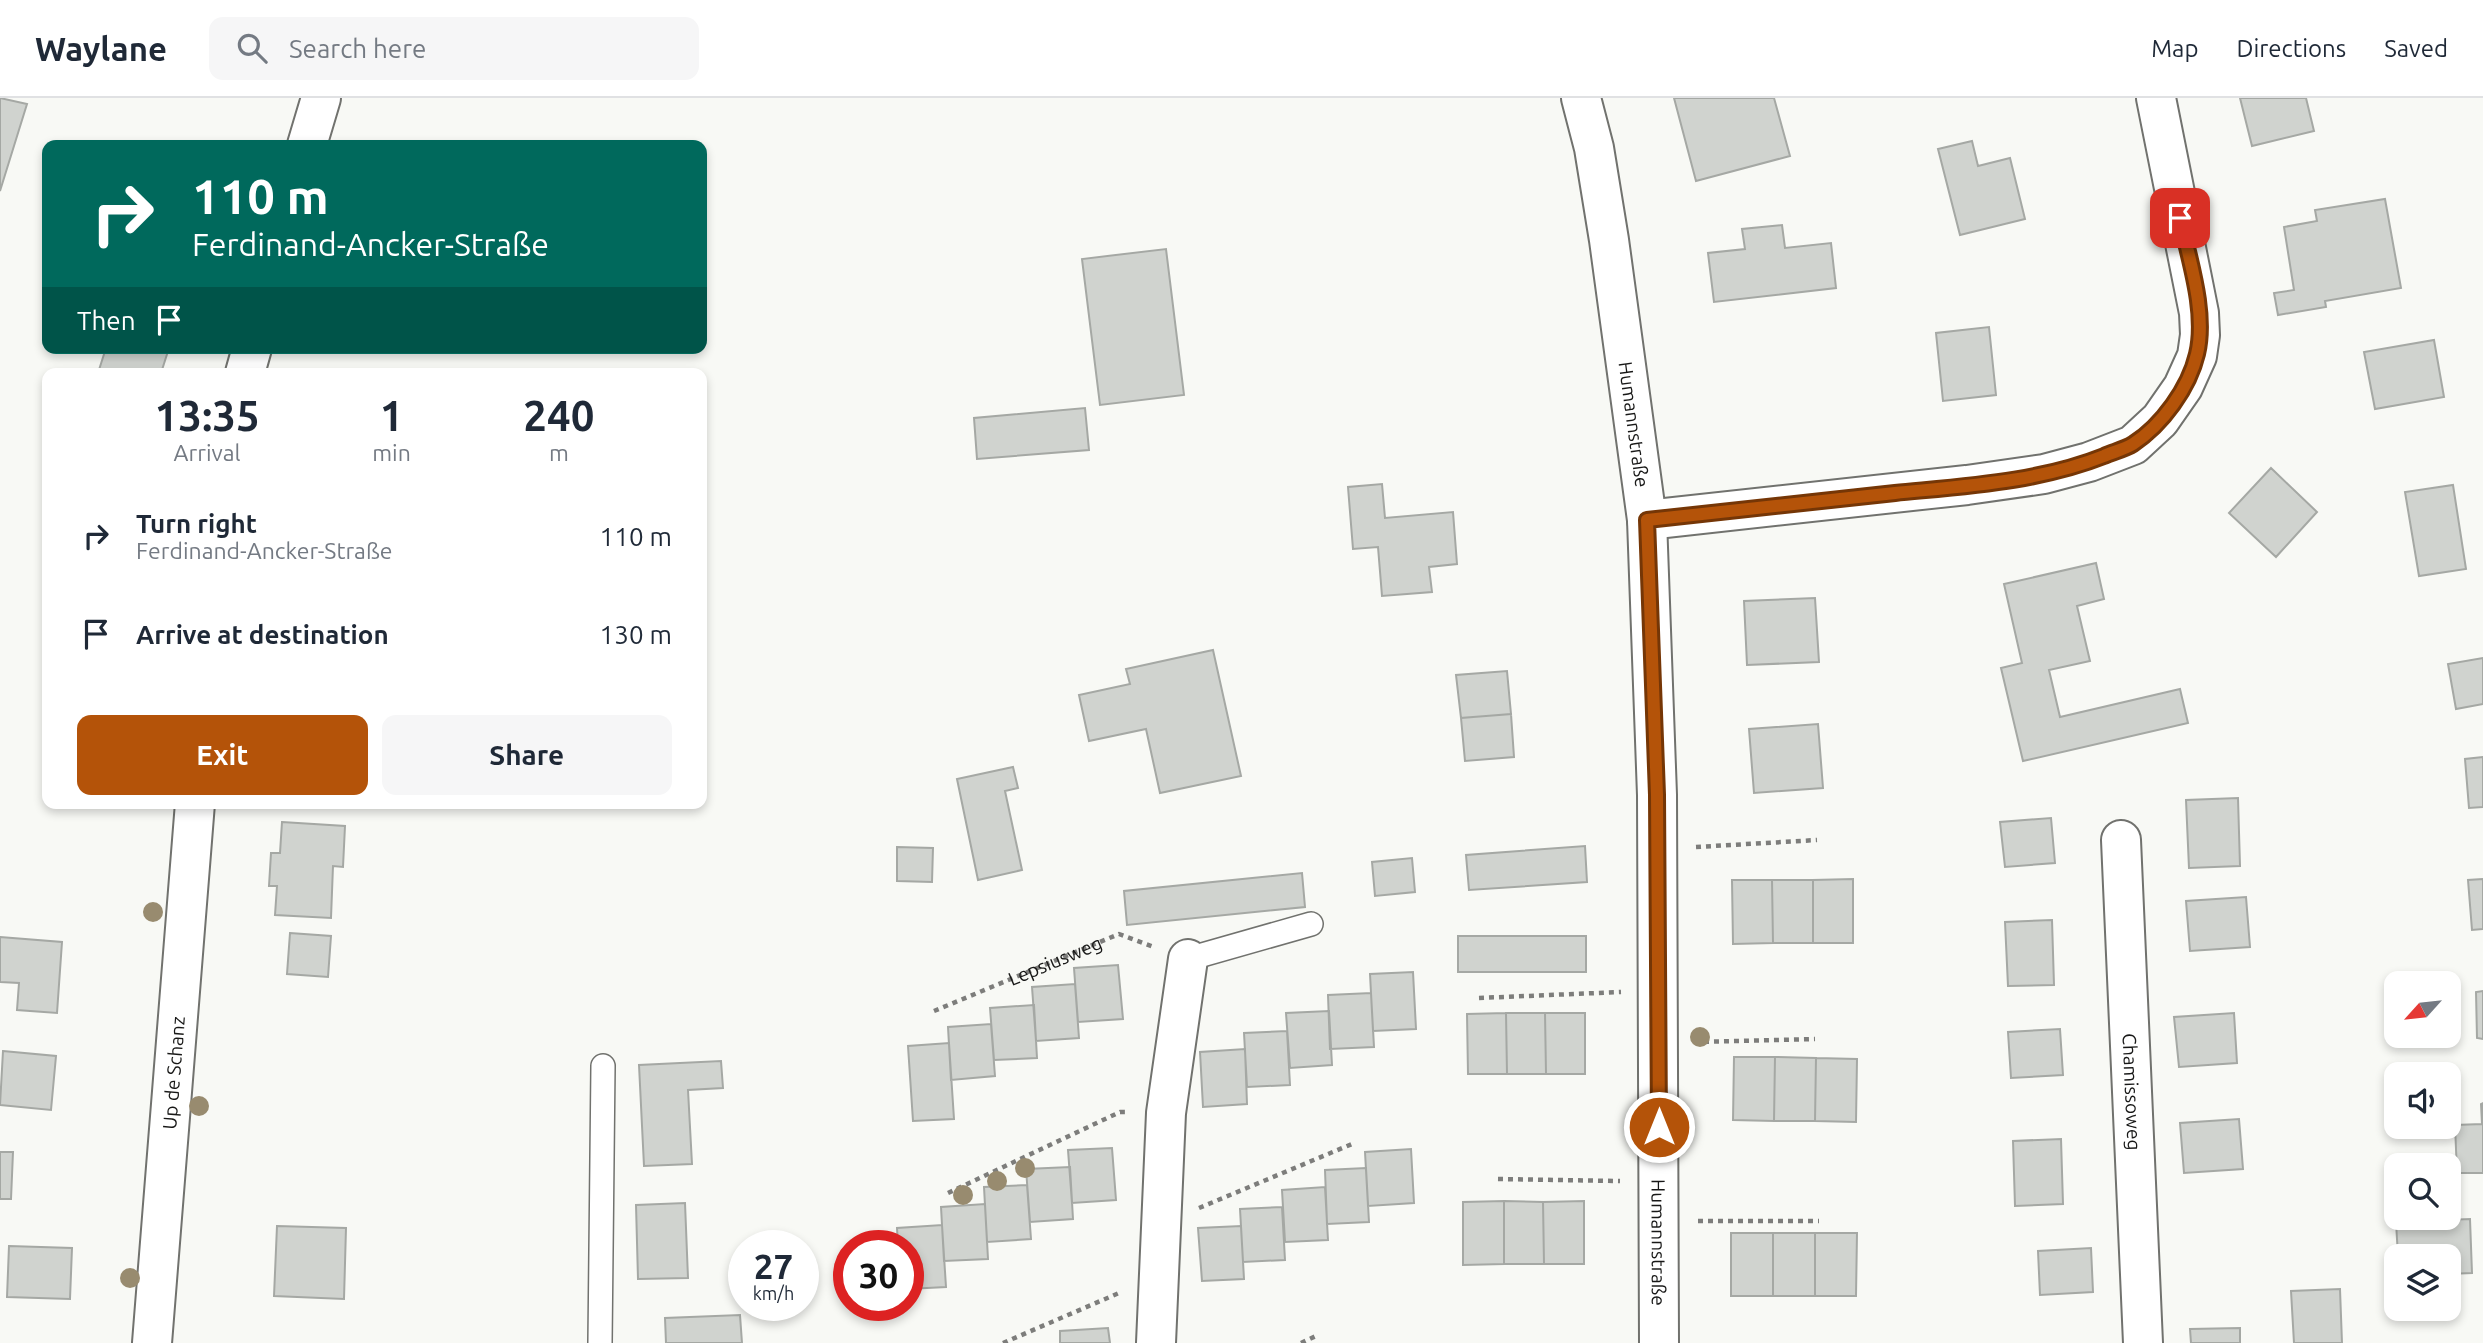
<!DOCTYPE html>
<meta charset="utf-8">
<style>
body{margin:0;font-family:Ubuntu,sans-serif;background:#f6f6f7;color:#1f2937;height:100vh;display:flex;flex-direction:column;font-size:26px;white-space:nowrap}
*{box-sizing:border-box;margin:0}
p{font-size:23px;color:#747a83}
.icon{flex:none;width:38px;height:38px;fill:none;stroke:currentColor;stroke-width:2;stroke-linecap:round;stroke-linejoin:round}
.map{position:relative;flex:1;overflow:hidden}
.details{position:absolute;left:42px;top:270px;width:665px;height:441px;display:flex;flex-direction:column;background:#fff;border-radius:14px;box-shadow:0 4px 10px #0003}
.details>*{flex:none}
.hud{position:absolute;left:42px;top:42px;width:665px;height:214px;border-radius:14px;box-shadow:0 4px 10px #0003;background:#00695c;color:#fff;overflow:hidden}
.needle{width:46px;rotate:243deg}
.buttons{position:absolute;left:2384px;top:873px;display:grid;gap:14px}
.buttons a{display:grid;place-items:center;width:77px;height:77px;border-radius:14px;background:#fff;box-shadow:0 4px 10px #0003;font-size:35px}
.speed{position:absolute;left:728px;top:1132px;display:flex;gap:14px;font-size:35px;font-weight:700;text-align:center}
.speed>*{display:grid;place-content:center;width:91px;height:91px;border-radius:50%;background:#fff;box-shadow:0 4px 10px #0003;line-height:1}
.speed small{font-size:18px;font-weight:400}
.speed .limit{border:10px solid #d22;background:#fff;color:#111}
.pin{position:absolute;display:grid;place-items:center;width:60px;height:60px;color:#fff;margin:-30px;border-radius:14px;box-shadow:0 4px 10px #0006}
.me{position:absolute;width:77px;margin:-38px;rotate:0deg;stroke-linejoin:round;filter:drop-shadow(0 0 5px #0008)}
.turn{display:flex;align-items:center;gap:24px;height:147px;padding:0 35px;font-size:32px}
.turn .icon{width:91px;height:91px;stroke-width:2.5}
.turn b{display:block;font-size:49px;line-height:60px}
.then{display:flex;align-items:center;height:66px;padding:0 35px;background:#0003;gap:14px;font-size:26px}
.eta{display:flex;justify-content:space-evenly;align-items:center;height:119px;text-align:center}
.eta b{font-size:42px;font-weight:700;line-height:49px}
.action{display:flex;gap:14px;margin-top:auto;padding:14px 35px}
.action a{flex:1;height:80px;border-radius:14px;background:#b45309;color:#fff;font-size:28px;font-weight:700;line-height:80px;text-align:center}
.action a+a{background:#f6f6f7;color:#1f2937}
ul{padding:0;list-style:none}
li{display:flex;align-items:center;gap:21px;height:98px;padding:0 35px}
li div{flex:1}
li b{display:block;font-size:26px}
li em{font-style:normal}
header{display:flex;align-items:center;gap:42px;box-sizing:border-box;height:98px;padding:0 35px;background:#fff;border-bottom:2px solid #e0e1e3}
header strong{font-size:33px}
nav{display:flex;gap:38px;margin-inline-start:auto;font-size:24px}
.search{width:490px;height:63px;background:#f6f6f7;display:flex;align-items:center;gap:18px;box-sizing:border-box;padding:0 24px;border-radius:14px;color:#747a83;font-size:26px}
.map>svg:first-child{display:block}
.building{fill:#d0d3cf;stroke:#a5a8a4;stroke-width:2}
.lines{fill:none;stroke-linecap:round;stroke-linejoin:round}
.service-casing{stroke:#71726e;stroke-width:26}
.minor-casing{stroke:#71726e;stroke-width:42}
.path{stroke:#7d7d7b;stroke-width:4.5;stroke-dasharray:5 5;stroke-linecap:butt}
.service{stroke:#fff;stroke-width:23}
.minor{stroke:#fff;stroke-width:38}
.tree{fill:#988b6f}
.route-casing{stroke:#753606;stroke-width:18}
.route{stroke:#b45309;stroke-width:12}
.labels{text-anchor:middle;stroke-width:7;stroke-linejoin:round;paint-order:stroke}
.street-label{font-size:19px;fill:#181817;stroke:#f8f9f5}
</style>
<header>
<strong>Waylane</strong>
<div class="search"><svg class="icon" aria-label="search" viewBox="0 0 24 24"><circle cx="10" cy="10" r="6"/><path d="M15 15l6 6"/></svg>Search here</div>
<nav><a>Map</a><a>Directions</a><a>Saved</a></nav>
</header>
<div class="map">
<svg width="2483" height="1245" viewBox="0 0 2483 1245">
<rect width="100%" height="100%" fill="#f8f9f5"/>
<path class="building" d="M0 0 27 6 0 93Z
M1674 0H1774L1790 58 1696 83Z
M2240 0H2306L2314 33 2252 48Z
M1972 43 1978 68 2010 60 2025 121 1960 137 1938 51Z
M2385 101 2401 190 2325 203 2326 209 2278 217 2274 195 2294 192 2284 129 2317 123 2315 112Z
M1782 127 1785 150 1831 145 1836 190 1714 204 1708 155 1745 151 1742 131Z
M1166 151 1184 297 1100 307 1082 161Z
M1989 229 1996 297 1943 303 1936 235Z
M2434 242 2444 299 2375 311 2364 254Z
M106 250H169L161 275H98Z
M1085 310 1089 352 977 361 974 320Z
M2271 370 2317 414 2276 459 2229 415Z
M1382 386 1385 420 1453 414 1457 466 1429 469 1432 494 1382 498 1378 449 1353 451 1348 389Z
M2453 387 2466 471 2419 478 2405 394Z
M2096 465 2104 501 2077 508 2090 563 2049 572 2060 619 2180 591 2188 625 2023 663 2001 570 2022 565 2004 486Z
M1815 500 1819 564 1747 567 1744 503Z
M1213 552 1241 678 1160 695 1146 631 1089 643 1079 597 1130 586 1126 571Z
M2483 560V606L2456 611 2448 566Z
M1507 573 1511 616 1461 620 1456 577Z
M1511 616 1514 659 1465 663 1461 620Z
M1818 626 1823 690 1754 695 1749 631Z
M2483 659V709L2469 710 2465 661Z
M1013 669 1018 690 1005 693 1022 772 978 782 957 681Z
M2238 700 2240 768 2189 770 2186 702Z
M2051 720 2055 765 2005 769 2000 724Z
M282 724 345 728 343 769 333 768 331 820 275 817 277 788H269L271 755H280Z
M1585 748 1587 784 1469 792 1466 757Z
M897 749 933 750 932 784 897 783Z
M1412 760 1415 794 1375 798 1372 764Z
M1302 775 1305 809 1127 827 1124 793Z
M1853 781V845H1813V782Z
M2483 781V831L2472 832 2468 782Z
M1732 782H1772L1773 845 1733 846Z
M1772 782H1813V845H1773Z
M2246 799 2250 849 2190 853 2186 803Z
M2052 822 2054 887 2008 888 2005 824Z
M290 835 331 838 328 879 287 876Z
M1458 838H1586V874H1458Z
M0 839 62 844 57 915 17 912 19 885 0 884Z
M1118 867 1123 921 1078 924 1074 870Z
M1413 874 1416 931 1373 933 1370 876Z
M1075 886 1079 940 1036 943 1032 889Z
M2483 893V941L2477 940 2476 894Z
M1371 895 1374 949 1330 951 1328 897Z
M1034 907 1037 960 994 962 990 910Z
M1329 913 1332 967 1290 970 1286 915Z
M1506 915 1507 976H1468L1467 916Z
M1506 915H1545L1546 976H1507Z
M1545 915H1585V976H1546Z
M2234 915 2237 965 2179 969 2174 919Z
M991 926 995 978 951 982 948 929Z
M2060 931 2063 977 2011 980 2008 934Z
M1287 933 1290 987 1247 989 1244 935Z
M949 945 954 1021 913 1023 908 948Z
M1245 951 1247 1006 1203 1009 1200 954Z
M3 953 56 958 51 1012 0 1007Z
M1734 959H1775L1774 1023 1733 1022Z
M1775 959 1816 960 1815 1023H1774Z
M1816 960 1857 961 1856 1024 1815 1023Z
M721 963 723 990 688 992 692 1066 644 1068 639 967Z
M2483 1005V1075H2457L2455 1027 2482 1026 2481 1006Z
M2239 1021 2243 1071 2184 1075 2180 1025Z
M2061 1041 2063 1106 2015 1108 2013 1043Z
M1112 1050 1116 1102 1072 1105 1068 1052Z
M1411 1051 1414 1105 1368 1108 1365 1054Z
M0 1054H13L11 1101H0Z
M1070 1069 1073 1121 1030 1124 1026 1071Z
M1366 1070 1369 1124 1327 1126 1325 1072Z
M1027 1087 1031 1141 987 1144 984 1089Z
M1325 1089 1328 1142 1285 1144 1282 1092Z
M1504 1103V1166L1463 1167V1104Z
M1504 1103 1543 1104 1544 1166H1504Z
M1584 1103V1166H1544L1543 1104Z
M685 1105 688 1180 638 1181 636 1107Z
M985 1106 988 1161 944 1163 941 1109Z
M1282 1109 1285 1162 1243 1164 1240 1111Z
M2470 1121 2472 1175 2448 1176V1158H2398L2396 1124Z
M942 1127 946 1189 908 1191V1148H898L897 1130Z
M277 1128 346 1130 344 1201 274 1198Z
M1241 1128 1244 1181 1202 1183 1198 1130Z
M1731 1135H1773V1198H1731Z
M1773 1135H1815V1198H1773Z
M1815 1135H1857L1856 1198H1815Z
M9 1148 72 1150 70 1201 7 1199Z
M2091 1150 2093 1194 2040 1197 2038 1153Z
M2340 1191 2342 1245H2294L2291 1193Z
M740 1217 742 1245H666L665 1220Z
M1108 1230 1110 1245H1060V1233Z
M2240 1230V1245H2191L2190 1231Z"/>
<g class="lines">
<g class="service-casing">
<path id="service" d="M1188 861 1311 826
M600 1245 603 968"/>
</g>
<g class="minor-casing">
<g id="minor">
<path id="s2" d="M1581 0 1594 50 1609 142 1647 422 1657 697 1659 1245"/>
<path d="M307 47 321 0"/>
<path d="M245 275 252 250"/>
<path d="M1647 422 1967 387 2044 376 2089 364 2133 347 2160 322 2183 289 2197 258 2200 237 2199 215 2156 0"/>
<path id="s3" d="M2121 742 2143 1245"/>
<path id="s4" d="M152 1245 195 705"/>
<path d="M1156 1245 1166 1015 1188 861"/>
</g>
</g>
<g class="path">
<path d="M1696 749 1817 742"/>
<path d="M1479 900 1621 894"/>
<path id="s1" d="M934 913 1119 836 1154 849"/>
<path d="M1694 944 1815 941"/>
<path d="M1498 1081 1620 1083"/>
<path d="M948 1095 1120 1014H1127"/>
<path d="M1199 1110 1352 1046"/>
<path d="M1698 1123H1819"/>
<path d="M1003 1245 1119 1195"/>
<path d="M1301 1245 1316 1238"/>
</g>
<use href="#service" class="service"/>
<use href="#minor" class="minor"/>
</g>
<g class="tree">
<circle cx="153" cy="814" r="10"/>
<circle cx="1700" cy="939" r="10"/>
<circle cx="199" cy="1008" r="10"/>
<circle cx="1025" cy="1070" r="10"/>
<circle cx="997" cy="1083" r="10"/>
<circle cx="963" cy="1097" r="10"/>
<circle cx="130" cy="1180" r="10"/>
</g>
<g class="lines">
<g class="route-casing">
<path id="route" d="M1659 1029 1657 697 1647 422C1729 413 1812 404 1895 395 1965 388 2039 384 2104 358 2113 354 2125 351 2133 346 2162 327 2189 290 2197 256 2207 214 2189 161 2180 120"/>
</g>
<use href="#route" class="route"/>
</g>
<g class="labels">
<g class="street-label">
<text dy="7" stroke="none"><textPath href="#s2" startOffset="331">Humannstraße</textPath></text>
<text dy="7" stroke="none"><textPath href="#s1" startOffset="131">Lepsiusweg</textPath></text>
<text dy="7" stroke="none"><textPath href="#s4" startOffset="271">Up de Schanz</textPath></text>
<text dy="7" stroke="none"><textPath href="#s3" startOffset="252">Chamissoweg</textPath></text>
<text dy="7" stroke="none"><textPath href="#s2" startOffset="1150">Humannstraße</textPath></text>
</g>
</g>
</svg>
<div class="buttons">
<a><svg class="needle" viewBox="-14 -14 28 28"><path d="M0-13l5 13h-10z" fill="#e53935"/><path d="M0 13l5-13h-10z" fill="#747a83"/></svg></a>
<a><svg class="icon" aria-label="sound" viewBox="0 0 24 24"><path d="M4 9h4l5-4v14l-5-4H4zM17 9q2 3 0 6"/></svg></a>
<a><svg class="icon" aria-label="search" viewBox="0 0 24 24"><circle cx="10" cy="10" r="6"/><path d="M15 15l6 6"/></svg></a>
<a><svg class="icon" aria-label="layers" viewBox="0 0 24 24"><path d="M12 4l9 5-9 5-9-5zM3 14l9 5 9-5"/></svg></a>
</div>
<div class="speed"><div>27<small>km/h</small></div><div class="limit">30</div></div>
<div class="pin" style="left:2180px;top:120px;background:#d93025"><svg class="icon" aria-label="arrive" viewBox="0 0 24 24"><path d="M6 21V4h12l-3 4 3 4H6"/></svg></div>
<svg class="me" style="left:1659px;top:1029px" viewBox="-20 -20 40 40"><circle r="17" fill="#b45309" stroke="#fff" stroke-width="3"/><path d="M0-11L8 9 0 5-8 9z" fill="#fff"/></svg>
<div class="hud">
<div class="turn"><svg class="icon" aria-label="right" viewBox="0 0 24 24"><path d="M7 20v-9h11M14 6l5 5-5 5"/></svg><div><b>110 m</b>Ferdinand-Ancker-Straße</div></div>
<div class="then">Then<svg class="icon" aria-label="arrive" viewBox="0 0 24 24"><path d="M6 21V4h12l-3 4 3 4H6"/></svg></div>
</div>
<section class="details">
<div class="eta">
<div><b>13:35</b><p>Arrival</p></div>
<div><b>1</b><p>min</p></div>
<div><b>240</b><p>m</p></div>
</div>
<ul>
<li><svg class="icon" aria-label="right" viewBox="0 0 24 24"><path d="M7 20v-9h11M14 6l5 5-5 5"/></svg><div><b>Turn right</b><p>Ferdinand-Ancker-Straße</p></div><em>110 m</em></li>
<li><svg class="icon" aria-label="arrive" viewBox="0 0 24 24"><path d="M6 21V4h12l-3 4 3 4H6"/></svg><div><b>Arrive at destination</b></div><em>130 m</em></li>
</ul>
<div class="action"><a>Exit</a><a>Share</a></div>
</section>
</div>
